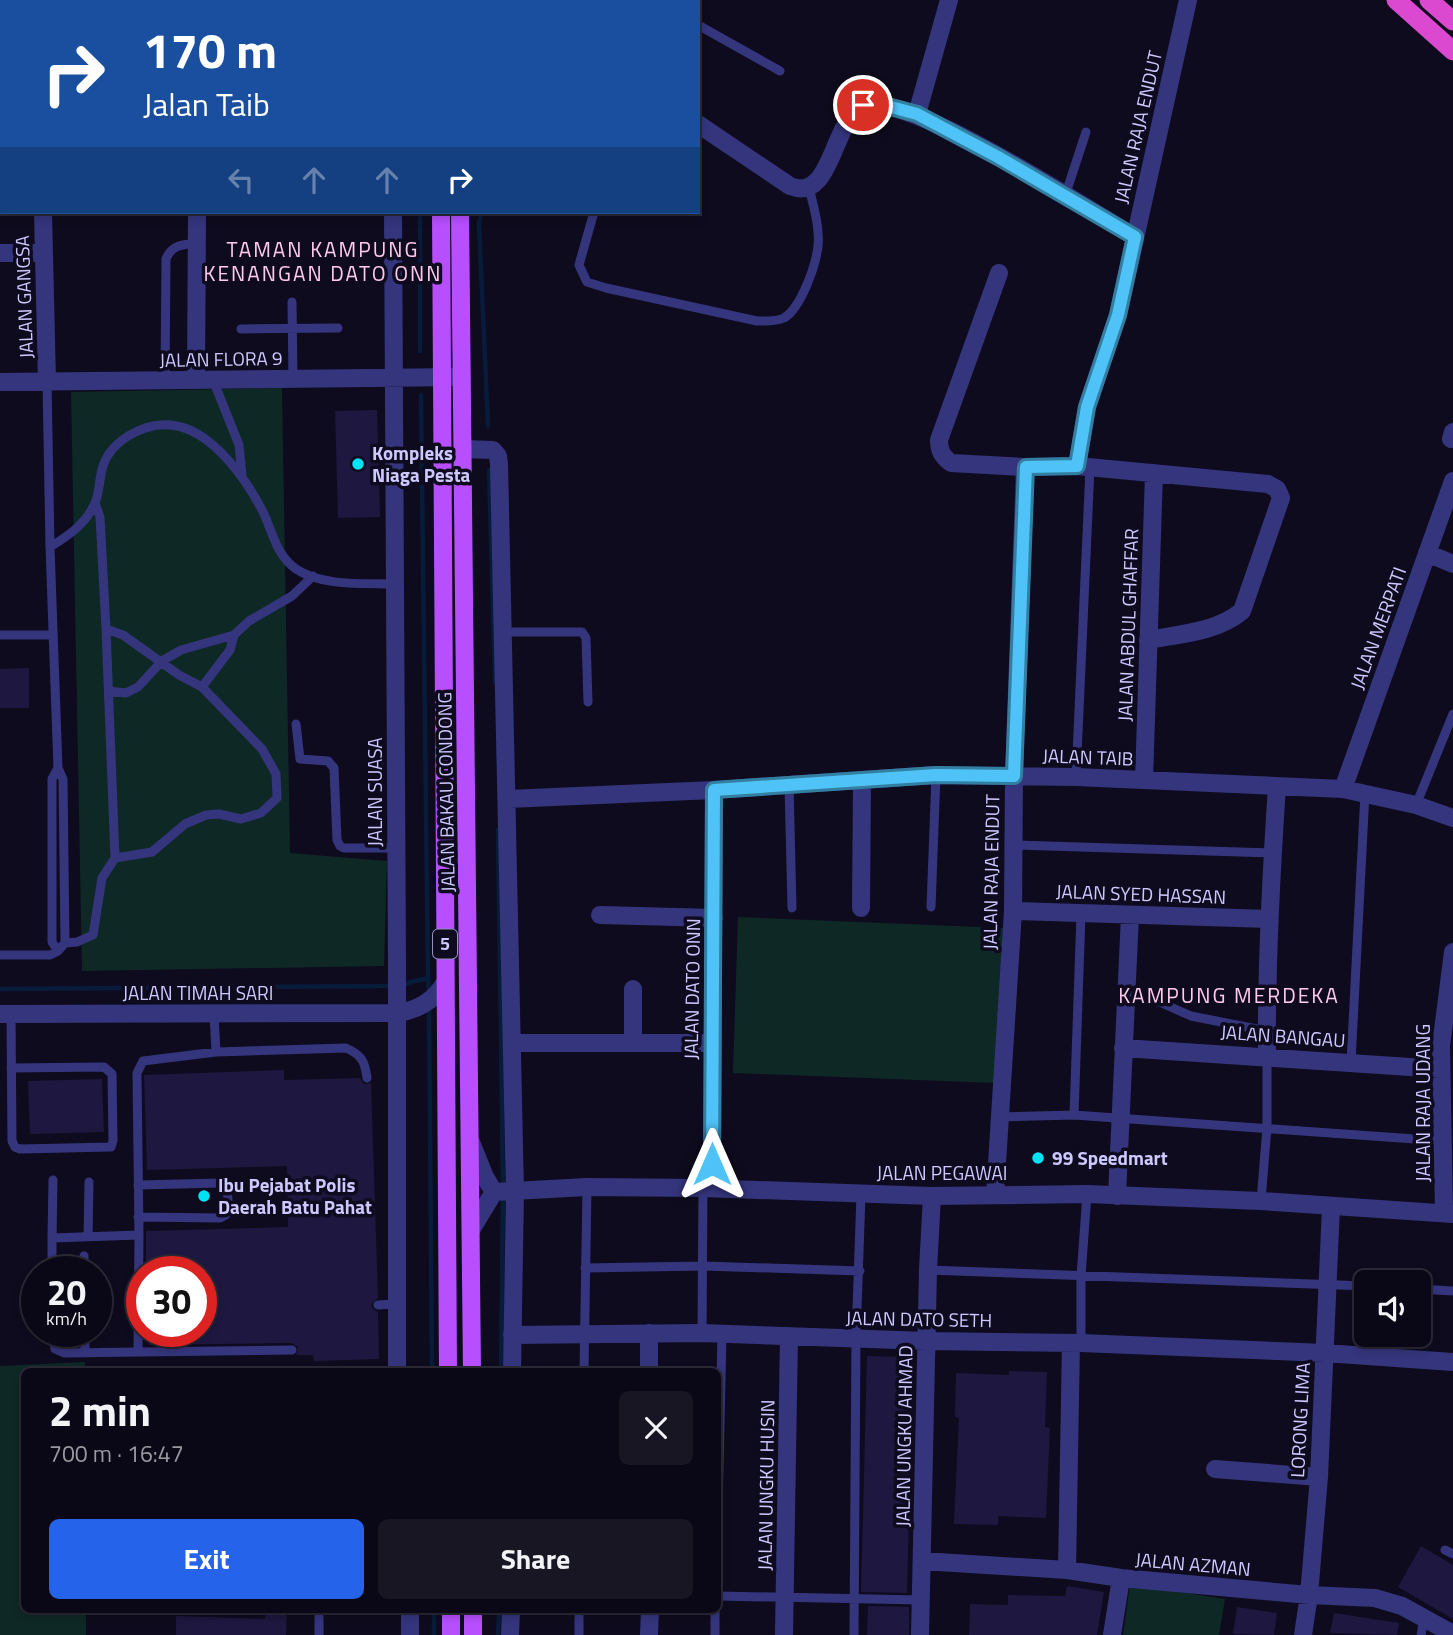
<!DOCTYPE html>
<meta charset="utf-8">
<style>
body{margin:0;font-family:"Titillium Web",sans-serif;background:#181623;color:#f1f3f6;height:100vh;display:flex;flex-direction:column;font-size:26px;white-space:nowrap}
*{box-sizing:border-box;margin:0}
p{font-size:23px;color:#999aa1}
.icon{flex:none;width:38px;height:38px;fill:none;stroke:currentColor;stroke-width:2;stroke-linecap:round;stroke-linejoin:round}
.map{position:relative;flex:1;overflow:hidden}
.side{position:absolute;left:21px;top:1368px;width:700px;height:245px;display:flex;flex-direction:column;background:#0a0816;border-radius:10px;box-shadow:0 4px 10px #0003,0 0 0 2px #2a2935}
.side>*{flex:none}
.hud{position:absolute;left:0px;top:0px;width:700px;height:214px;box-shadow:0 4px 10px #0003,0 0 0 2px #2a2935;background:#1a4fa0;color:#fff;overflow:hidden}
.fabs{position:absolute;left:1354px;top:1270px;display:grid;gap:14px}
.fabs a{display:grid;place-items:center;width:77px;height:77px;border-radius:10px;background:#0a0816;box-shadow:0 4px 10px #0003,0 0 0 2px #2a2935;font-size:35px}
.speed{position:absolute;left:21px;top:1256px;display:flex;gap:14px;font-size:35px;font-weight:700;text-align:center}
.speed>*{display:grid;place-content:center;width:91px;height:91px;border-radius:50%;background:#0a0816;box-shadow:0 4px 10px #0003,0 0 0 2px #2a2935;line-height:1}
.speed small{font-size:18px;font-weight:400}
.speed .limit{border:10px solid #d22;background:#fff;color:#111}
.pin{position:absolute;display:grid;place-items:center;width:60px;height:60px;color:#fff;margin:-30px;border:4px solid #fff;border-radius:50%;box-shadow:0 2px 7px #0007}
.me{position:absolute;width:77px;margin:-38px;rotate:0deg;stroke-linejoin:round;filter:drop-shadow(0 0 5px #0008)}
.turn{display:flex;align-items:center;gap:24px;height:147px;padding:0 28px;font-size:32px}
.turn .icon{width:91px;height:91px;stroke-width:2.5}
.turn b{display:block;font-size:49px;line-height:60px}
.lanes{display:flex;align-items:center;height:66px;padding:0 28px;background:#0003;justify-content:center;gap:35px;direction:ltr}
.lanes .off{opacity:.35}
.round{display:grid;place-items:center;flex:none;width:74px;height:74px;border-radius:10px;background:#181623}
.summary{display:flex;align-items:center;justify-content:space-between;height:119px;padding:0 28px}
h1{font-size:42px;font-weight:700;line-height:52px}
.button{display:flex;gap:14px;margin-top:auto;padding:14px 28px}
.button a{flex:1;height:80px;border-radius:10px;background:#2563eb;color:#fff;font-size:28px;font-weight:700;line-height:80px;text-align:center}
.button a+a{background:#181623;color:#f1f3f6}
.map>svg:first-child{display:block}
.green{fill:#0e2826}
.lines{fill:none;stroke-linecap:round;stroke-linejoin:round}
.stream{stroke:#071c3b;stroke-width:4.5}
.building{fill:#1e173f}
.service{stroke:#35357e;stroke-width:9}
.minor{stroke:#35357e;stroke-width:18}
.tertiary{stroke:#35357e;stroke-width:18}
.primary{stroke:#b84fff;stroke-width:18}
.trunk{stroke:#dc49d1;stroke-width:19}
.route-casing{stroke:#337fa1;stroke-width:18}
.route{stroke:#4fc3f7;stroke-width:12}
.poi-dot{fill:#00e3f3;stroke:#0e0b1e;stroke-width:2.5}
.labels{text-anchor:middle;stroke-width:7;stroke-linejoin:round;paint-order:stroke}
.shield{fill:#0e0b1e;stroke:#948fbc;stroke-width:2}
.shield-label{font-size:18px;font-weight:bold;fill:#cdc8ff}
.street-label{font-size:19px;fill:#cdc8ff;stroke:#0e0b1e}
.poi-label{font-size:19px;font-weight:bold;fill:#cdc8ff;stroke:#0e0b1e;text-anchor:start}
.neighbourhood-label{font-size:21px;letter-spacing:2px;fill:#ffcaed;stroke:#0e0b1e}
</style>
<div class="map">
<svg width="1453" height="1635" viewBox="0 0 1453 1635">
<rect width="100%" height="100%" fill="#0e0b1e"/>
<path class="green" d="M282 388 290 853 387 861 384 966 82 971 71 392Z
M738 917 1003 928 996 1083 733 1073Z
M85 1362V1372H24V1610H86V1635H0V1366Z
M1130 1584 1225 1599 1219 1635H1123Z"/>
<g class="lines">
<path class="stream" d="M419 0V2
M420 212V351
M481 212 479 224 488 426
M489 470 495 682
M498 830 503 1186
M428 978 429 995
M403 984 428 978 421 395
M0 989 391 986
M429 1007 432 1372
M501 1372 503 1194
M434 1610V1635
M498 1635 499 1610"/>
</g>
<path class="building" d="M377 410 380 517 338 518 335 411Z
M29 668V708H0V669Z
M284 1070V1080L360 1078 364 1084 371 1083 378 1298 371 1305 373 1309 378 1312 379 1359 314 1361 313 1355H296L298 1347 292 1343 149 1345 148 1332H201V1272H146V1231L288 1227 287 1166 147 1170 144 1075Z
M102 1079 104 1132 30 1134 28 1081Z
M867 1356 913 1357 907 1593 861 1592Z
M1009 1371 1047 1372 1045 1427 1050 1428 1046 1518 998 1516V1525L954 1524 959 1418 955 1417 956 1373 1009 1375Z
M1421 1546 1453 1565V1619L1398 1587Z
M1067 1586 1104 1592 1097 1635H969L970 1604 1008 1605V1595L1065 1596Z
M868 1606 909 1607V1635H867Z
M1237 1607 1277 1613 1274 1635 1233 1634Z
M265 1610H287L286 1635H176V1616L265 1619Z
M1334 1613 1399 1623 1397 1635 1330 1633Z"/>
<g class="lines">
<path class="service" d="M97 0V2
M174 0V2
M264 0V2
M274 0V2
M657 0 660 2
M337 2V0
M698 25 780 71
M1065 196 1086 132
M594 212 579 265 587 282 606 288 757 321C766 321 775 322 784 318 801 308 816 265 818 246 820 227 813 205 809 187
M292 302 293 379
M241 329 338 328
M165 380 166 259C172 244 183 245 197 243
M213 380 239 445 242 476
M50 547C68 536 86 524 95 503 100 491 99 478 103 466 111 441 144 422 171 425 212 429 247 480 264 514 273 534 277 556 296 569 323 587 365 583 395 584
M106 629 115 858
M504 632H582L586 638 588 702
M0 635H53
M202 687 230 650 234 635 249 621 292 596 313 576
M109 691 126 693 138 687 162 661 181 650 234 635
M296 724 300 759 328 761 334 768 337 840 340 846 344 848H396
M58 768 52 779V942L58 951
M1076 777 1090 468
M789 784 792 908
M1416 805 1453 714
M1013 845 1273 853
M931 907 936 775
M65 943 77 942 93 935 102 878 115 858 152 852 185 824 206 815 219 814 241 819 261 813 277 798 276 774 262 749 202 687 179 675 123 635 106 629 100 517 95 503
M0 955H50L58 951 65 943 63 779 58 768 50 547 47 382
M1155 1000 1191 1016 1267 1031
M11 1014 12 1141 15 1147 20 1149 111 1147 113 1141 112 1074 104 1067 11 1068
M214 1014 216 1052
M1351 1062 1365 793
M1074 1115 1081 914
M1000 1117 1074 1115 1443 1141
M138 1185 221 1183 225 1185C229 1195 229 1205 226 1215L220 1218 138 1217
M1261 1201 1267 1127V1056
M88 1236 89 1182
M52 1238 53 1180
M84 1256V1272
M585 1268 704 1266 860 1271
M928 1270 1367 1286
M52 1272V1238L139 1235 137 1073 143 1061 216 1052 346 1048C362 1055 365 1062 367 1078
M1419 1289 1453 1291
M378 1305 395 1304
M53 1332 55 1349 64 1353 292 1350
M85 1332V1353
M702 1333 703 1188
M1081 1343V1276L1087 1194
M138 1352 139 1235
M584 1372 587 1187
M718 1513 722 1334
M1445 1550 1453 1554
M718 1596 921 1600
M319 1617V1635
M579 1635V1610
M715 1635V1610
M854 1635 856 1338 861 1194
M1421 1635 1424 1619"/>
<path class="minor" d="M390 0V2
M560 2 561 0
M0 48 2 49
M917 114 949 0
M698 124 790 186C835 204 832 111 867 105 914 96 1087 209 1135 237
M43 212 47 382
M393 212 397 963V1372
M0 253H43
M999 273 939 440C939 451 942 456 951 463L1025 467 1077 466 1268 484 1277 489 1281 498 1242 611C1217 632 1180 634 1148 640
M196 380 197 212
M0 382 462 377
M1451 439 1453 432
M463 449 493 450 498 456 499 464 515 1191 512 1372
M1077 466 1087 407 1118 315 1188 0
M1427 553 1453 564
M1144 780 1154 473
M1343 789 1453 481
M508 799 714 790 936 775 1076 777 1343 789 1416 805 1453 818
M861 908 862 781
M1013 911 1269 919
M600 915 714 918
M633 989V1043
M512 1043H712
M1123 1048 1440 1069
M1267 1055C1266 965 1271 876 1277 786
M712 1188 714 790
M995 1195 1013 911 1014 776 1025 467
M1117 1196 1130 915
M1444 1213 1441 1046 1453 952
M649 1333V1372
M512 1335 702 1333 927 1341 1081 1343 1325 1353 1453 1362
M1215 1469 1319 1477
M922 1561 1067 1570 1121 1578 1309 1595 1375 1598 1402 1606 1453 1634
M1067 1570 1071 1343
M410 1610V1635
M510 1635 511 1610
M649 1635 650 1610
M784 1635 789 1336
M920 1635 928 1270 932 1196
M1112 1635 1121 1578
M1303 1635 1309 1595 1319 1477 1331 1207"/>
<path class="tertiary" d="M0 1014 397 1013C418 1010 435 1000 445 982
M471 1142 485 1177 494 1192
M494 1192 587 1187 703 1188 932 1196 1087 1194 1261 1201 1453 1214
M471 1230 494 1192"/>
<path class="primary" d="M439 0V2
M459 0V2
M441 212 448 1372
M460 212 472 1372
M451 1610V1635
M473 1610V1635"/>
<path class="trunk" d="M1396 0 1453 51
M1429 0 1453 21"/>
</g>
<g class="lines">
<g class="route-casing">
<path id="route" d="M712 1164 714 790 936 775 1014 776 1026 467 1077 466 1087 407 1118 315 1135 237 998 157 917 114 880 104 863 105"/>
</g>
<use href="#route" class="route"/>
</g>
<g class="poi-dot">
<circle cx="358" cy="464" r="7"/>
<circle cx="1038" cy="1158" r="7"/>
<circle cx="204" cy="1196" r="7"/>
</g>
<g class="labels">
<rect class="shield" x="433" y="929.5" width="24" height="29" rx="5"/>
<g class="shield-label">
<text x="445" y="950">5</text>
</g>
<g class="street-label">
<text transform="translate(1138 127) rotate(-77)" y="7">JALAN RAJA ENDUT</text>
<text transform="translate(24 297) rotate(-92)" y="7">JALAN GANGSA</text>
<text transform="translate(221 359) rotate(-1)" y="7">JALAN FLORA 9</text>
<text transform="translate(1128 625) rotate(-88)" y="7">JALAN ABDUL GHAFFAR</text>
<text transform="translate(1378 628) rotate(-70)" y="7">JALAN MERPATI</text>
<text transform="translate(1088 757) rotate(2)" y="7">JALAN TAIB</text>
<text transform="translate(375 792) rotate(-90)" y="7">JALAN SUASA</text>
<text transform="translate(446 792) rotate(-91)" y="7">JALAN BAKAU CONDONG</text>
<text transform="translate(991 872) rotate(-89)" y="7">JALAN RAJA ENDUT</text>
<text transform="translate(1141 894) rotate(2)" y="7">JALAN SYED HASSAN</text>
<text transform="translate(692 989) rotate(-89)" y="7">JALAN DATO ONN</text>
<text x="198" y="1000">JALAN TIMAH SARI</text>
<text transform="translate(1283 1036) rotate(4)" y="7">JALAN BANGAU</text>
<text transform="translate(1423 1103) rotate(-90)" y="7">JALAN RAJA UDANG</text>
<text x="942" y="1180">JALAN PEGAWAI</text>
<text transform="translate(919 1319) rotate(1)" y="7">JALAN DATO SETH</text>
<text transform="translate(1300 1420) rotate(-87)" y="7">LORONG LIMA</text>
<text transform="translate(904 1436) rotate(-89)" y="7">JALAN UNGKU AHMAD</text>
<text transform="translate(766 1485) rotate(-89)" y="7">JALAN UNGKU HUSIN</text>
<text transform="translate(1193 1564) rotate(5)" y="7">JALAN AZMAN</text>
</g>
<g class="poi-label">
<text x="372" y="460">Kompleks<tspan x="372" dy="22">Niaga Pesta</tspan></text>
<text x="1052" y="1165">99 Speedmart</text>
<text x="218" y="1192">Ibu Pejabat Polis<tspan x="218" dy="22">Daerah Batu Pahat</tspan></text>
</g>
<g class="neighbourhood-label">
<text x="323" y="257">TAMAN KAMPUNG<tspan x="323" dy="24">KENANGAN DATO ONN</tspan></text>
<text x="1229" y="1003">KAMPUNG MERDEKA</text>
</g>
</g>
</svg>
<div class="fabs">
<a><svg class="icon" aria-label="sound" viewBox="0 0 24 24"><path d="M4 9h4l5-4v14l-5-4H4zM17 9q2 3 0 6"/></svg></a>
</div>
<div class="speed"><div>20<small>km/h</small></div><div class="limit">30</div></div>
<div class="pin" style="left:863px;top:105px;background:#d93025"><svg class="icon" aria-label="arrive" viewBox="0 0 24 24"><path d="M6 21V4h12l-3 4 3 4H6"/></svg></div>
<svg class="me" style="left:712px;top:1164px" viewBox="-20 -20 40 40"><path d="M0-17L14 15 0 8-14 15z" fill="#4fc3f7" stroke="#fff" stroke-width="4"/></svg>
<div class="hud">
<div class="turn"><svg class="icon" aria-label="right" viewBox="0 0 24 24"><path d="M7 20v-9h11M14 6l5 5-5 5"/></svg><div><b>170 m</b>Jalan Taib</div></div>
<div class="lanes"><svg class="icon off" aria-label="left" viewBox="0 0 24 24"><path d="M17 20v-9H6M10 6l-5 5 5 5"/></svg><svg class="icon off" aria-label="ahead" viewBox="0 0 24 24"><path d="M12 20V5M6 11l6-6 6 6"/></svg><svg class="icon off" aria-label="ahead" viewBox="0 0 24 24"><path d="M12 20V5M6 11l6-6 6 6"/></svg><svg class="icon" aria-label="right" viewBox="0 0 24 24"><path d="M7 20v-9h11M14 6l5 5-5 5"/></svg></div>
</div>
<section class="side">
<div class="summary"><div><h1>2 min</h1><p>700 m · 16:47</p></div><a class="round"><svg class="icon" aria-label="close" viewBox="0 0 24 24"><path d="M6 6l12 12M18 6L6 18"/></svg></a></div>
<div class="button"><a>Exit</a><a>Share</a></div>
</section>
</div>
